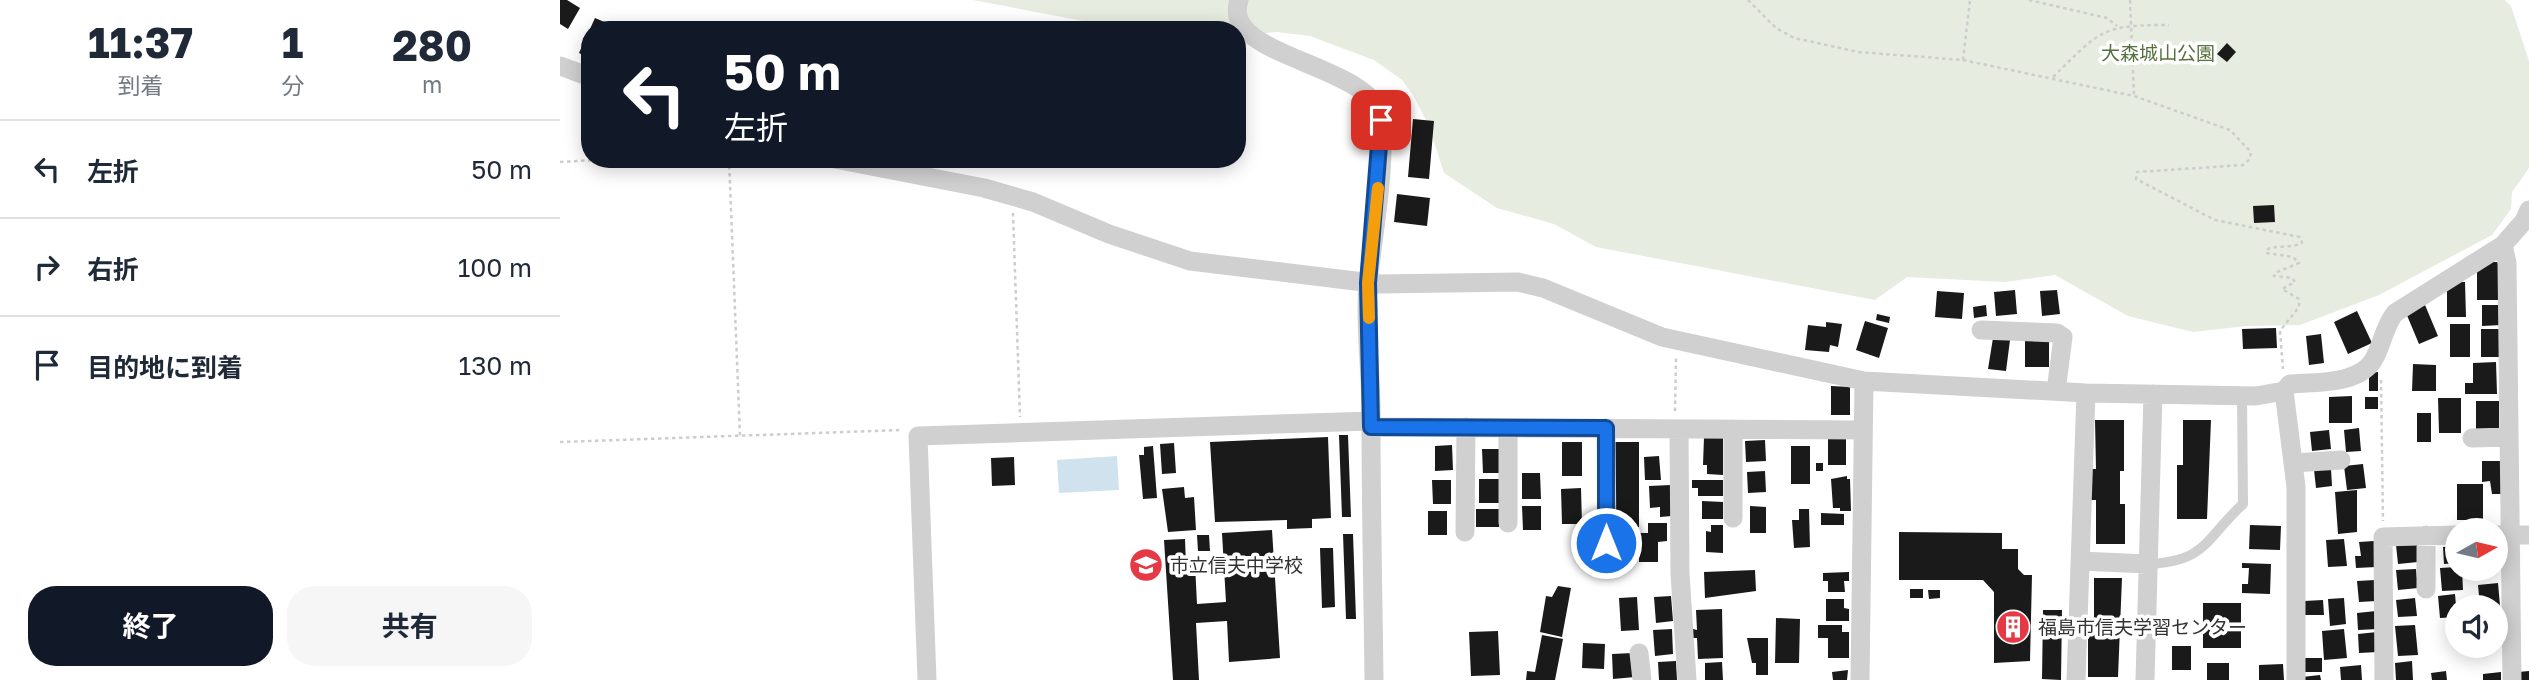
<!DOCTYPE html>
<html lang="ja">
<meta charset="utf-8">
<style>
body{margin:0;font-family:"Golos Text","Noto Sans JP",sans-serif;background:#f6f6f7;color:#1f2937;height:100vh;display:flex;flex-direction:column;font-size:26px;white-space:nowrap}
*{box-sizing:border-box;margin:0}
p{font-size:23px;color:#747a83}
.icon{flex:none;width:38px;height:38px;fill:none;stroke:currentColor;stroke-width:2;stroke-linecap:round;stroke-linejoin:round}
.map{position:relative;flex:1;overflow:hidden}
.drawer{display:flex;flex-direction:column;background:#fff;width:560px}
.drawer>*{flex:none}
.top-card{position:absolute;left:21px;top:21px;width:665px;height:147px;border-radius:28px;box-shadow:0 4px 18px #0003;background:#111827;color:#fff;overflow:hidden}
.needle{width:46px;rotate:82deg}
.tools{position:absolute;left:1885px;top:518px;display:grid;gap:14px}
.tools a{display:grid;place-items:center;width:63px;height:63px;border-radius:50%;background:#fff;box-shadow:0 4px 18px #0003;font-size:35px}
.pin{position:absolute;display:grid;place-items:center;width:60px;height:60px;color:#fff;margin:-30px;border-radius:14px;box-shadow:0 4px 10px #0006}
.me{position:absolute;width:77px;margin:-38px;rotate:0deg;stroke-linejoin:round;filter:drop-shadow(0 0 5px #0008)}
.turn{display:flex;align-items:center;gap:24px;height:147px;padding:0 28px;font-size:32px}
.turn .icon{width:91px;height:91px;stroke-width:2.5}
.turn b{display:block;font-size:49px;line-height:60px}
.eta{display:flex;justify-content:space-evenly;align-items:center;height:119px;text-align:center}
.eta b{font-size:42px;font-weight:700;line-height:49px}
.action{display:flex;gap:14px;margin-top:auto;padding:14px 28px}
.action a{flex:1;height:80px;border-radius:28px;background:#111827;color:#fff;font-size:28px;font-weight:700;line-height:80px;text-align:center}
.action a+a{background:#f6f6f7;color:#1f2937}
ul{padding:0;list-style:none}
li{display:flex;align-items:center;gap:21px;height:98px;padding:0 28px;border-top:2px solid #e0e1e3}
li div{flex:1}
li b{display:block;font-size:26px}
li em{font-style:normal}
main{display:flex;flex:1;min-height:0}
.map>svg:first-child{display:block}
.green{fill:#e6ecdf}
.water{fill:#cfe2ee}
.building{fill:#1a1a1a}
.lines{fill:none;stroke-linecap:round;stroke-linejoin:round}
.path{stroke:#cdcdcd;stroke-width:2.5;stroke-dasharray:3.5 3.5;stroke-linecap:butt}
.service{stroke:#d0d0d0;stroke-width:10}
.minor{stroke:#d0d0d0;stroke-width:19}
.route-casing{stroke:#114b97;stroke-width:18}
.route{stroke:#1a73e8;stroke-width:12}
.slow{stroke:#f59e0b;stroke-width:12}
.labels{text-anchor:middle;stroke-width:7;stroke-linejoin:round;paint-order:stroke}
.park-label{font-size:19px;fill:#56703f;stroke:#fff}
.poi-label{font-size:19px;fill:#333;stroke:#fff;text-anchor:start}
</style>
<main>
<section class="drawer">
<div class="eta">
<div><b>11:37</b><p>到着</p></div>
<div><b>1</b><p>分</p></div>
<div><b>280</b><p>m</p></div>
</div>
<ul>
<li><svg class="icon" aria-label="left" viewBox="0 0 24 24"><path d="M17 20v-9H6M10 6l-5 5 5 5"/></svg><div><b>左折</b></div><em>50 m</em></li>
<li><svg class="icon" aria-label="right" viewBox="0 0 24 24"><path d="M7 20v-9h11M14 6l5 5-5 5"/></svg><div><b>右折</b></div><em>100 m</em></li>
<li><svg class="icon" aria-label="arrive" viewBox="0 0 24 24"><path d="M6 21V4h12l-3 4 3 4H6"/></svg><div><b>目的地に到着</b></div><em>130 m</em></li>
</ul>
<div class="action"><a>終了</a><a>共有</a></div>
</section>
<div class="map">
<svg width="1969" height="680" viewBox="0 0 1969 680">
<rect width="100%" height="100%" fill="#fff"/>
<path class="green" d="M413 0H1945L1951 6 1969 61V168L1952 192 1951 209 1932 235 1819 295 1740 325 1686 326 1633 332 1568 316 1495 275 1445 282 1347 277 1315 300 1036 247 994 224 937 208 884 173 869 126 853 95 842 80 814 60 750 36 717 32 677 35V30H570Z"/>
<path class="water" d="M557 456 559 490 499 493 497 460Z"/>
<path class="building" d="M0 0H7L20 8 8 29 0 24Z
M35 18 56 27 30 30V58L19 53Z
M1667 43 1676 52 1667 62 1657 54Z
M853 119 874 121 869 179 848 177Z
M837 194 870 198 867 226 834 222Z
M1714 205 1715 222 1694 223 1693 206Z
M1917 262H1940V300H1917Z
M1887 282H1905L1906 317H1887Z
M1455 290 1457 314 1436 316 1434 292Z
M1497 290 1500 314 1482 316 1480 291Z
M1377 291 1404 293 1402 319 1375 317Z
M1426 305 1427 316 1414 318 1413 307Z
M1865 305 1878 336 1859 344 1846 313Z
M1922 305H1942V325L1922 326Z
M1797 311 1812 343 1788 354 1774 322Z
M1317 314 1330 317 1329 323 1316 320Z
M1305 321 1328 328 1319 358 1296 350Z
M1266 322 1282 324 1278 347 1270 345 1269 352 1245 350 1248 325 1266 327Z
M1890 324H1910V357H1890Z
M1716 328 1717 348 1683 349 1682 329Z
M1921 329H1939V357H1921Z
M1761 334 1764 363 1749 365 1746 336Z
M1433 338 1450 340 1446 371 1428 369Z
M1465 340 1489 341V367H1465Z
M1936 362 1937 394H1905V383H1913V363Z
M1853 364 1876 365V391H1852Z
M1818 372V391H1809V373Z
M1271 386 1290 387V415H1271Z
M1792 396V423H1769V397Z
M1805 397H1818V409H1805Z
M1878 398H1901V433H1879Z
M1916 401H1939V431L1916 432Z
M1857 413H1871V442H1857Z
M1535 420H1564V471H1560V504H1565V544H1536V500H1530V469H1536Z
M1623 420H1651L1647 519H1617V465H1623Z
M1799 428 1801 451 1786 452 1784 430Z
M1769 430 1771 449 1752 451 1750 432Z
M779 435H788L791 517H782Z
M768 437 771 518 752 519V528L727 529V520L655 522 650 442Z
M1144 437H1163V475L1147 474V465H1143Z
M1268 438H1286V465H1268Z
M1205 440 1206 461 1186 462 1185 441Z
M1002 442H1022V476H1002Z
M1055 442H1079V527H1055Z
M614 443 616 473 602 474 600 444Z
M892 445 893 470 875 471V446Z
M593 446 597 498 583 499 579 455H584V447Z
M1231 446H1250V484H1231Z
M922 449H939L940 473H923Z
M1099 456 1101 480H1085L1084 457Z
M454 457 455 485 432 486 431 458Z
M1922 461H1942L1944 494H1932L1930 481 1922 482Z
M1256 463H1263V471H1256Z
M1803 464 1806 488 1787 490 1784 466Z
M1771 469 1772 486 1756 488 1754 470Z
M1205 471 1206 492 1188 493 1187 472Z
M962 473H980L981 499H962Z
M1287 476V479H1290L1291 511H1280V508H1273L1271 479Z
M919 479H939V503H919Z
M872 480H891V504H873Z
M1132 480H1163V496H1138V488H1132Z
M1897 484H1923V520H1897Z
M1111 485 1112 516 1100 517V507L1090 508 1089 486Z
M624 487 625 498 634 497 636 530 608 532 602 489Z
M1021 488 1022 524H1002L1001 489Z
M1797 490V532L1778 534 1775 492Z
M1142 501 1163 502V519H1142Z
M962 506H981V530H963Z
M1190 506 1206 507V533H1190Z
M916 509H939V527H916Z
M1239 509H1249L1250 547 1234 548 1232 520H1239Z
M868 511H887V535H868Z
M1261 513 1284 514V525H1261Z
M1088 523H1107V541L1098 542V562H1079V533H1088Z
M1151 525H1163V553L1146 552V531L1151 532Z
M1690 525 1721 526 1720 550 1689 549Z
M712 530 720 658 669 662 667 621 636 623 639 680H613L604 540 625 539 626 565 635 564 637 604 666 602 662 533Z
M1339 532 1442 533V549H1458V569L1464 575H1472L1470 661 1434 663V592L1423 580H1339Z
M783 534H793L796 619H786Z
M637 535H649L650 551H638Z
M1784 539 1787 566 1768 567 1766 540Z
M1814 541 1816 567 1796 568 1795 556H1801L1799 542Z
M1857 544 1858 562 1838 564 1836 545Z
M1897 546V563L1884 564 1883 547Z
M760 548H773L775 607 762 608Z
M1682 563 1711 564 1710 594 1682 593V584H1688L1689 568H1682Z
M1897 567 1902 569 1903 590 1882 591 1880 568Z
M1856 569 1858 588 1838 590 1836 570Z
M1195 570 1196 591 1145 598 1144 572Z
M1289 572V581H1284L1285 592H1268V581H1263V573Z
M1534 578H1562L1558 677H1528V623L1534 622Z
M1815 580 1817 601 1799 602 1797 581Z
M1938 583 1941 617H1936V607H1920L1918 585Z
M998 586 1011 588 1002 637 980 632 986 596 992 597Z
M1350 589H1363V598H1350Z
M1368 590H1380V598L1369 599Z
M1895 594 1897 617 1880 618 1878 596Z
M1111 596 1113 621 1096 623 1094 597Z
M1077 597 1079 630 1061 631 1059 598Z
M1784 598 1786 624 1770 626 1768 599Z
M1855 598 1857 616 1838 617 1836 600Z
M1266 599H1284V608L1289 609V621H1266Z
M1763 600 1764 615H1745L1744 601Z
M1643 603H1681V648H1643Z
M1162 609 1163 658 1138 659 1137 638H1133V629L1137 630 1136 610Z
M1483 610H1502L1501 680 1482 679Z
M1816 611 1818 629 1798 630 1797 613Z
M1216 618 1240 619 1239 663H1215Z
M1258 625H1282V632H1289V658H1268V638H1258Z
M1855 625 1858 655 1838 656 1835 626Z
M1112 629 1113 654 1095 656 1093 630Z
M1784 629 1787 658 1764 660 1762 631Z
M938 631 940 675 911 676 909 632Z
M1817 632 1818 652 1799 653 1798 634Z
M982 635 1003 639 995 680H966L967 671 975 672Z
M1187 638H1208V675H1196V663H1192Z
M1023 643 1045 644 1044 669 1022 668Z
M1612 646H1631V670H1612Z
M1073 653 1075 677 1053 679 1052 654Z
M1741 658H1762V672H1740Z
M1116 661 1117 680H1099L1098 662Z
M1852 661 1853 680H1836L1835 663Z
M1162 662 1163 680H1145V663Z
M1647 663H1669V680H1647Z
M1723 664 1724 680H1699V665Z
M1801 665 1802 680H1781L1780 667Z
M1288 670 1287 680H1273L1272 672Z
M1886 671 1887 680H1872L1871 673Z
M1969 671V680H1959L1958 672Z
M1941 672V680H1923V674Z
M1760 675 1761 680H1742V677Z"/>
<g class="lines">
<path class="path" d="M1188 0 1216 28 1234 38 1298 52 1403 60 1574 96 1670 130 1691 152 1690 159 1683 165 1577 172 1576 179 1655 220 1740 237 1742 243C1732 248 1719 245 1708 249L1706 253 1733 257 1739 263 1715 273 1714 276 1732 278 1735 282 1722 289 1739 299V307L1720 331 1723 369
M1469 0 1547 18 1557 26
M1570 0 1574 96
M1403 60 1410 0
M1493 77C1541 30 1541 25 1609 25
M169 159 180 436
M0 162 52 159
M453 213 460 417
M1821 380 1823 521
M1115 411 1116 358
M0 442 342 430"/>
<path class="service" d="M1588 564C1647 561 1644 540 1683 504L1682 395"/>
<path class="minor" d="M679 0C659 59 816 63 821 120 826 167 813 235 808 283 804 328 812 375 811 421 811 507 813 594 814 680
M0 66 30 77
M275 159 424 188 473 202 549 234 630 261 820 284 958 282 983 288 1102 337 1304 381 1526 393 1696 396 1724 391 1730 384C1756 382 1802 385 1815 357 1823 342 1824 327 1835 313L1943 245 1964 221 1969 210
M1943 245 1947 263 1952 680
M1421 330 1497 333 1503 337 1496 391
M1724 391 1736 487V680
M811 427 1303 430
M948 428V523
M1046 428 1047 543
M1119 429 1120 574 1127 680
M1173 429V518
M1912 438 1949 437
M1733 463 1781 460
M905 532 906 427
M1866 535V589
M1936 535H1969
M1520 561 1588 564
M1079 653 1082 680
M367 680 358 436 811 421
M1300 680 1304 381
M1516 680 1526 393
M1585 680 1593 394
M1824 680 1823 537 1897 535"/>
</g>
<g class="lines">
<g class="route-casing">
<path id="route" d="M821 120 808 283 811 427 1046 428V543"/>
</g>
<use href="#route" class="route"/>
<path class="slow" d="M809 318 808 283 818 188"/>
</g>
<defs>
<g id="school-disc" transform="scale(1.75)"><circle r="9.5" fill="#e63946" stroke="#fff"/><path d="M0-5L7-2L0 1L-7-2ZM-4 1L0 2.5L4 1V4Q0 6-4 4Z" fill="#fff"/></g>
<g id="building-disc" transform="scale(1.75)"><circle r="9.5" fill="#e63946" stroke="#fff"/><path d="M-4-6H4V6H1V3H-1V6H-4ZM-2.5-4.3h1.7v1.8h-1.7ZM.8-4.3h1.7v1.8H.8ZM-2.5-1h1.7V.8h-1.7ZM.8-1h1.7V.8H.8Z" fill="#fff"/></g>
</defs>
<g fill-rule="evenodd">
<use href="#school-disc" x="586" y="565"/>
<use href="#building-disc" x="1453" y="627"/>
</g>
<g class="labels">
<g class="park-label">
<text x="1598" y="60">大森城山公園</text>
</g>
<g class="poi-label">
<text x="610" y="572">市立信夫中学校</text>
<text x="1478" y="634">福島市信夫学習センター</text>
</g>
</g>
</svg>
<div class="tools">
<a><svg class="needle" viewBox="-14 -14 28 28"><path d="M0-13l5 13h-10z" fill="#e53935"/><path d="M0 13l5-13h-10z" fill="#747a83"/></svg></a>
<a><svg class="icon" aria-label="sound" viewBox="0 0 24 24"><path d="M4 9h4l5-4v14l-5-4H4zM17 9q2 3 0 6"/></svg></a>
</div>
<div class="pin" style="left:821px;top:120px;background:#d93025"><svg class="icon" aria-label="arrive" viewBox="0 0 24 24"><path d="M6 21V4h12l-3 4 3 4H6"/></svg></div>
<svg class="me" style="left:1046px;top:543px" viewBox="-20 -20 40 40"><circle r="17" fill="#1a73e8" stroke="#fff" stroke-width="3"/><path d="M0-11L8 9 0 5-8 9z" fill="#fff"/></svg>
<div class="top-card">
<div class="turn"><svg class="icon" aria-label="left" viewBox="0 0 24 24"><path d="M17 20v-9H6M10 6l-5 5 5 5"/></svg><div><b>50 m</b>左折</div></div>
</div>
</div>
</main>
